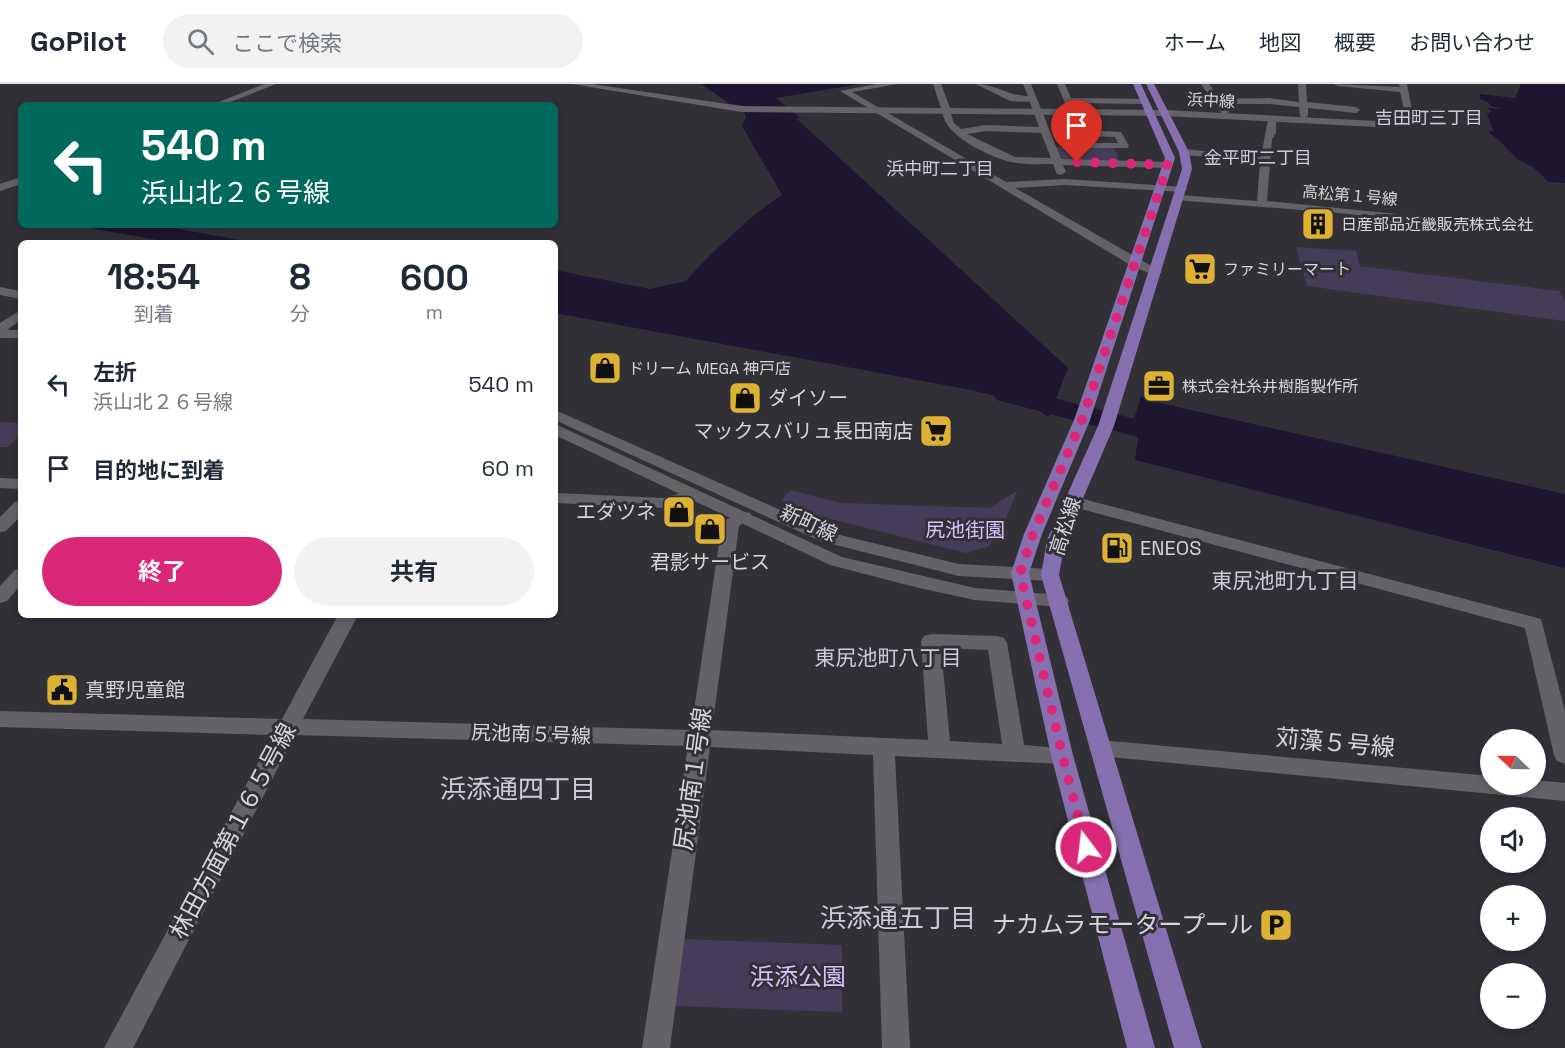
<!DOCTYPE html>
<html lang="ja">
<meta charset="utf-8">
<style>
body{margin:0;font-family:"Space Grotesk","Noto Sans JP",sans-serif;background:#f2f2f3;color:#1f2937;height:100vh;display:flex;flex-direction:column;font-size:22px;white-space:nowrap}
*{box-sizing:border-box;margin:0}
p{font-size:20px;color:#747a83}
.icon{flex:none;width:33px;height:33px;fill:none;stroke:currentColor;stroke-width:2;stroke-linecap:round;stroke-linejoin:round}
.map{position:relative;flex:1;overflow:hidden}
.details{position:absolute;left:18px;top:156px;width:540px;height:378px;display:flex;flex-direction:column;background:#fff;border-radius:9px;box-shadow:0 3px 9px #0003}
.details>*{flex:none}
.guide{position:absolute;left:18px;top:18px;width:540px;height:126px;border-radius:9px;box-shadow:0 3px 9px #0003;background:#00695c;color:#fff;overflow:hidden}
.needle{width:39px;rotate:292deg}
.tools{position:absolute;left:1480px;top:645px;display:grid;gap:12px}
.tools a{display:grid;place-items:center;width:66px;height:66px;border-radius:50%;background:#fff;box-shadow:0 3px 9px #0003;font-size:30px}
.pin{position:absolute;display:grid;place-items:center;width:51px;height:51px;color:#fff;margin:-62px -26px;border-radius:50% 50% 50% 0;rotate:-45deg;box-shadow:0 0 6px #0007}
.pin .icon{rotate:45deg}
.me{position:absolute;width:66px;margin:-33px;rotate:345deg;stroke-linejoin:round;filter:drop-shadow(0 0 4px #0008)}
.turn{display:flex;align-items:center;gap:21px;height:126px;padding:0 24px;font-size:27px}
.turn .icon{width:78px;height:78px;stroke-width:2.5}
.turn b{display:block;font-size:42px;line-height:51px}
.eta{display:flex;justify-content:space-evenly;align-items:center;height:102px;text-align:center}
.eta b{font-size:36px;font-weight:700;line-height:42px}
.primary-button{display:flex;gap:12px;margin-top:auto;padding:12px 24px}
.primary-button a{flex:1;height:69px;border-radius:36px;background:#db2777;color:#fff;font-size:24px;font-weight:700;line-height:69px;text-align:center}
.primary-button a+a{background:#f2f2f3;color:#1f2937}
ul{padding:0;list-style:none}
li{display:flex;align-items:center;gap:18px;height:84px;padding:0 24px}
li div{flex:1}
li b{display:block;font-size:22px}
li em{font-style:normal}
header{display:flex;align-items:center;gap:36px;box-sizing:border-box;height:84px;padding:0 30px;background:#fff;border-bottom:2px solid #e0e1e3}
header strong{font-size:28px}
nav{display:flex;gap:33px;margin-inline-start:auto;font-size:21px}
.search{width:420px;height:54px;background:#f2f2f3;display:flex;align-items:center;gap:15px;box-sizing:border-box;padding:0 21px;border-radius:33px;color:#747a83;font-size:22px}
.map>svg:first-child{display:block}
.green{fill:#453c57}
.water{fill:#1e152e}
.lines{fill:none;stroke-linecap:round;stroke-linejoin:round}
.river{fill:#1e152e;fill-rule:evenodd}
.minor{fill:#646169;fill-rule:evenodd}
.tertiary{fill:#646169;fill-rule:evenodd}
.primary{fill:#8770af;fill-rule:evenodd}
.route{stroke:#db2777;stroke-width:10;stroke-dasharray:0 18}
.labels{text-anchor:middle;stroke-width:6;stroke-linejoin:round;paint-order:stroke}
.far-street-label{font-size:16px;fill:#d6d5da;stroke:#323037}
.far-poi-label{font-size:16px;fill:#d6d5da;stroke:#323037;text-anchor:start}
.far-neighbourhood-label{font-size:18px;fill:#cdcbd4;stroke:#323037}
.poi-label{font-size:20px;fill:#d6d5da;stroke:#323037;text-anchor:start}
.street-label{font-size:20px;fill:#d6d5da;stroke:#323037}
.park-label{font-size:20px;fill:#d4c3fa;stroke:#323037}
.neighbourhood-label{font-size:21px;fill:#cdcbd4;stroke:#323037}
.near-street-label{font-size:24px;fill:#d6d5da;stroke:#323037}
.near-poi-label{font-size:24px;fill:#d6d5da;stroke:#323037;text-anchor:end}
.near-park-label{font-size:24px;fill:#d4c3fa;stroke:#323037}
.near-neighbourhood-label{font-size:26px;fill:#cdcbd4;stroke:#323037}
</style>
<header>
<strong>GoPilot</strong>
<div class="search"><svg class="icon" aria-label="search" viewBox="0 0 24 24"><circle cx="10" cy="10" r="6"/><path d="M15 15l6 6"/></svg>ここで検索</div>
<nav><a>ホーム</a><a>地図</a><a>概要</a><a>お問い合わせ</a></nav>
</header>
<div class="map">
<svg width="1565" height="964" viewBox="0 0 1565 964">
<rect width="100%" height="100%" fill="#323037"/>
<path class="green" d="M1055 63 1114 64 1120 78 1060 77Z
M1296 163 1356 167 1360 182 1559 207 1565 217V237L1307 202Z
M0 338 21 339V351L8 363H0Z
M791 406 841 419 990 424 1017 407 1000 449 989 462 966 469 819 432 781 416Z
M681 855 842 861V928L673 922Z"/>
<path class="water" d="M701 0H860L776 14 800 34 797 35 1068 284 1049 333 1026 319 966 305 555 229V186L650 205 686 197 708 173 755 130 782 111 742 42 746 33 741 21 730 20Z
M1521 0H1565V99L1549 98 1534 84 1517 75 1499 56 1488 48 1493 47 1487 29 1492 28 1488 24 1502 25 1491 22 1488 18 1480 15V10L1515 14Z
M73 141H157L256 159H174Z
M1141 312 1164 320 1565 410V484L1135 376 1138 354 1130 348Z"/>
<g class="lines">
<path class="river" d="M1007 302 1186 348 1191 354 1186 360 1176 363 997 316 993 310 997 304Z"/>
<path class="minor" d="M264 0H276L223 21H211Z
M876 0H898L852 8 1006 98 1065 95 1186 103 1187 105 1182 108 1065 101 1015 104 1162 188 1156 192 1132 182 840 7Z
M976 0C995 0 1009 12 1028 12L1023 0H1031L1061 75 1168 78 1173 81 1168 84 1063 81 1066 88 1061 91 1057 90 1053 80C1040 80 1024 81 1011 78 990 73 938 49 943 24H949L954 39 961 45 986 41 1039 43 1030 18 1010 17ZM986 47 1041 49 1051 74 1015 73 967 50Z
M1057 0H1065L1071 14 1148 15V19L1145 20 1073 19 1085 46 1121 48 1129 62 1127 64H1084ZM1087 52 1115 53 1118 59H1090Z
M1201 0H1209L1220 15 1269 14 1299 18 1298 0H1306L1307 18 1356 23 1360 26 1356 29 1308 24V32L1304 35 1300 32 1299 23 1269 20H1224L1229 28 1225 31 1222 30Z
M1334 0 1400 3 1399 0H1407L1413 30 1408 40H1402L1405 30 1400 8 1338 2Z
M1272 32 1276 35V49L1272 55 1267 117 1517 142 1523 145 1517 148 1339 129 1175 116 1174 114 1179 111 1257 117 1260 78 1184 71 1179 68 1184 65 1261 73 1268 35Z
M21 93V100L0 107V100Z
M21 226V236L7 246H21V254H0V239Z
M0 394 21 395V405L0 404Z
M694 405 702 410 700 414 665 424 555 419V409L664 414Z
M1072 412 1541 535 1565 627V680L1557 677 1554 671 1525 544 1066 421 1064 417Z
M21 417V432L6 447 0 448V433L15 418Z
M744 428 750 429 752 433 739 442 712 646 928 656 921 557 924 552 931 550 997 552 1004 554 1007 559 1024 661 1070 665 1073 671 1070 677 1062 680 895 672 910 964H882L873 671 710 663 670 964H642L688 662 295 651 133 964H104L273 651 0 643V627L282 635 338 531H358L303 635 691 646 722 440 725 436ZM941 564 988 566 1002 660 950 657Z
M21 484V501L7 517 0 519V502L15 486Z
M1100 656 1491 692V700H1536V696L1565 699V717L1100 672 1092 670 1089 664 1092 658Z"/>
<path class="tertiary" d="M572 0H592L741 22 941 24 933 0H941L950 24 1165 26 1376 37 1405 35 1409 38 1405 41 1376 43 1165 32 741 28Z
M0 203 21 207V215L0 211Z
M555 326 832 449 959 480 1050 485 1056 487 1059 491 1056 495 1050 497 959 492 820 457 555 336Z
M555 340 842 473 975 504 1060 511 1067 513 1069 517 1067 521 1060 523 975 516 919 504 830 481 555 351Z"/>
<path class="primary" d="M1133 0H1141L1175 74 1090 336 1042 450 1029 489 1073 671 1155 964H1127L1051 671 1011 489 1024 450 1074 336 1165 74Z
M1146 0H1154L1189 68 1192 85 1114 342 1065 456 1059 491 1202 964H1174L1041 491 1047 456 1098 342 1182 85 1179 68Z"/>
</g>
<g class="lines">
<path class="route" d="M1077 78 1168 81 1082 336 1033 450 1020 489 1062 670 1086 763"/>
</g>
<defs>
<g id="building-square" transform="scale(1.725)"><rect x="-9" y="-9" width="18" height="18" rx="4" fill="#ddb233" stroke="#323037"/><path d="M-4-6H4V6H1V3H-1V6H-4ZM-2.5-4.3h1.7v1.8h-1.7ZM.8-4.3h1.7v1.8H.8ZM-2.5-1h1.7V.8h-1.7ZM.8-1h1.7V.8H.8Z" fill="#111"/></g>
<g id="supermarket-square" transform="scale(1.725)"><rect x="-9" y="-9" width="18" height="18" rx="4" fill="#ddb233" stroke="#323037"/><path d="M-6-5.5h2.5l.6 2H6L4.5 2H-2.5L-4.4-4H-6ZM-1.5 3.2a1.3 1.3 0 1 0 .1 0ZM3 3.2a1.3 1.3 0 1 0 .1 0Z" fill="#111"/></g>
<g id="shop-square" transform="scale(1.725)"><rect x="-9" y="-9" width="18" height="18" rx="4" fill="#ddb233" stroke="#323037"/><path d="M-5-2.5h2.3a2.7 3.5 0 0 1 5.4 0H5L5.5 6h-11ZM-1.5-2.5h3a1.5 2.3 0 0 0-3 0Z" fill="#111"/></g>
<g id="office-square" transform="scale(1.725)"><rect x="-9" y="-9" width="18" height="18" rx="4" fill="#ddb233" stroke="#323037"/><path d="M-6-3h4V-5.5h4V-3h4V5H-6ZM-1-4.5V-3h2v-1.5ZM-6 0V1H6V0Z" fill="#111"/></g>
<g id="fuel-square" transform="scale(1.725)"><rect x="-9" y="-9" width="18" height="18" rx="4" fill="#ddb233" stroke="#323037"/><path d="M-5.5-6h7V0h2V4h1.3V-2.5L3-4.5l.8-.8L6-3V5H2.5V1h-1V6h-7ZM-4.2-4.7v3.2H.2V-4.7Z" fill="#111"/></g>
<g id="civic-square" transform="scale(1.725)"><rect x="-9" y="-9" width="18" height="18" rx="4" fill="#ddb233" stroke="#323037"/><path d="M-.6-6.5H3V-4.5H.6V-3L4-1V1h2V6H-6V1h2V-1L-.6-3ZM-1.2 2.5V6h2.4V2.5Z" fill="#111"/></g>
<g id="parking-square" transform="scale(1.725)"><rect x="-9" y="-9" width="18" height="18" rx="4" fill="#ddb233" stroke="#323037"/><path d="M-3.5-5.5H1a3.5 3.5 0 0 1 0 7H-1V5.5H-3.5ZM-1-3.4V-.6H.8a1.4 1.4 0 0 0 0-2.8Z" fill="#111"/></g>
</defs>
<g fill-rule="evenodd">
<use href="#building-square" x="1318" y="140"/>
<use href="#supermarket-square" x="1200" y="185"/>
<use href="#shop-square" x="605" y="284"/>
<use href="#office-square" x="1159" y="302"/>
<use href="#shop-square" x="745" y="314"/>
<use href="#supermarket-square" x="936" y="347"/>
<use href="#shop-square" x="679" y="428"/>
<use href="#shop-square" x="710" y="445"/>
<use href="#fuel-square" x="1117" y="464"/>
<use href="#civic-square" x="62" y="606"/>
<use href="#parking-square" x="1276" y="841"/>
</g>
<g class="labels">
<g class="far-street-label">
<text transform="translate(1211 16) rotate(3)" y="6">浜中線</text>
<text transform="translate(1350 111) rotate(5)" y="6">高松第１号線</text>
</g>
<g class="far-poi-label">
<text x="1341" y="146">日産部品近畿販売株式会社</text>
<text x="1223" y="191">ファミリーマート</text>
<text x="628" y="290">ドリーム MEGA 神戸店</text>
<text x="1182" y="308">株式会社糸井樹脂製作所</text>
</g>
<g class="far-neighbourhood-label">
<text x="1429" y="40">吉田町三丁目</text>
<text x="1258" y="80">金平町二丁目</text>
<text x="940" y="91">浜中町二丁目</text>
</g>
<g class="poi-label">
<text x="768" y="321">ダイソー</text>
<text x="913" y="354" text-anchor="end">マックスバリュ長田南店</text>
<text x="656" y="435" text-anchor="end">エダツネ</text>
<text x="1140" y="471">ENEOS</text>
<text x="710" y="485" text-anchor="middle">君影サービス</text>
<text x="85" y="613">真野児童館</text>
</g>
<g class="street-label">
<text transform="translate(809 439) rotate(25)" y="7">新町線</text>
<text transform="translate(1065 442) rotate(-72)" y="7">高松線</text>
<text transform="translate(531 650) rotate(2)" y="7">尻池南５号線</text>
</g>
<g class="park-label">
<text x="965" y="453">尻池街園</text>
</g>
<g class="neighbourhood-label">
<text x="1285" y="504">東尻池町九丁目</text>
<text x="888" y="581">東尻池町八丁目</text>
</g>
<g class="near-street-label">
<text transform="translate(1335 659) rotate(5)" y="8">苅藻５号線</text>
<text transform="translate(693 695) rotate(-82)" y="8">尻池南１号線</text>
<text transform="translate(233 747) rotate(-62)" y="8">林田方面第１６５号線</text>
</g>
<g class="near-poi-label">
<text x="1253" y="849">ナカムラモータープール</text>
</g>
<g class="near-park-label">
<text x="798" y="901">浜添公園</text>
</g>
<g class="near-neighbourhood-label">
<text x="518" y="714">浜添通四丁目</text>
<text x="898" y="843">浜添通五丁目</text>
</g>
</g>
</svg>
<div class="tools">
<a><svg class="needle" viewBox="-14 -14 28 28"><path d="M0-13l5 13h-10z" fill="#e53935"/><path d="M0 13l5-13h-10z" fill="#747a83"/></svg></a>
<a><svg class="icon" aria-label="sound" viewBox="0 0 24 24"><path d="M4 9h4l5-4v14l-5-4H4zM17 9q2 3 0 6"/></svg></a>
<a>+</a>
<a>−</a>
</div>
<div class="pin" style="left:1077px;top:78px;background:#d93025"><svg class="icon" aria-label="arrive" viewBox="0 0 24 24"><path d="M6 21V4h12l-3 4 3 4H6"/></svg></div>
<svg class="me" style="left:1086px;top:763px" viewBox="-20 -20 40 40"><circle r="17" fill="#db2777" stroke="#fff" stroke-width="3"/><path d="M0-11L8 9 0 5-8 9z" fill="#fff"/></svg>
<div class="guide">
<div class="turn"><svg class="icon" aria-label="left" viewBox="0 0 24 24"><path d="M17 20v-9H6M10 6l-5 5 5 5"/></svg><div><b>540 m</b>浜山北２６号線</div></div>
</div>
<section class="details">
<div class="eta">
<div><b>18:54</b><p>到着</p></div>
<div><b>8</b><p>分</p></div>
<div><b>600</b><p>m</p></div>
</div>
<ul>
<li><svg class="icon" aria-label="left" viewBox="0 0 24 24"><path d="M17 20v-9H6M10 6l-5 5 5 5"/></svg><div><b>左折</b><p>浜山北２６号線</p></div><em>540 m</em></li>
<li><svg class="icon" aria-label="arrive" viewBox="0 0 24 24"><path d="M6 21V4h12l-3 4 3 4H6"/></svg><div><b>目的地に到着</b></div><em>60 m</em></li>
</ul>
<div class="primary-button"><a>終了</a><a>共有</a></div>
</section>
</div>
